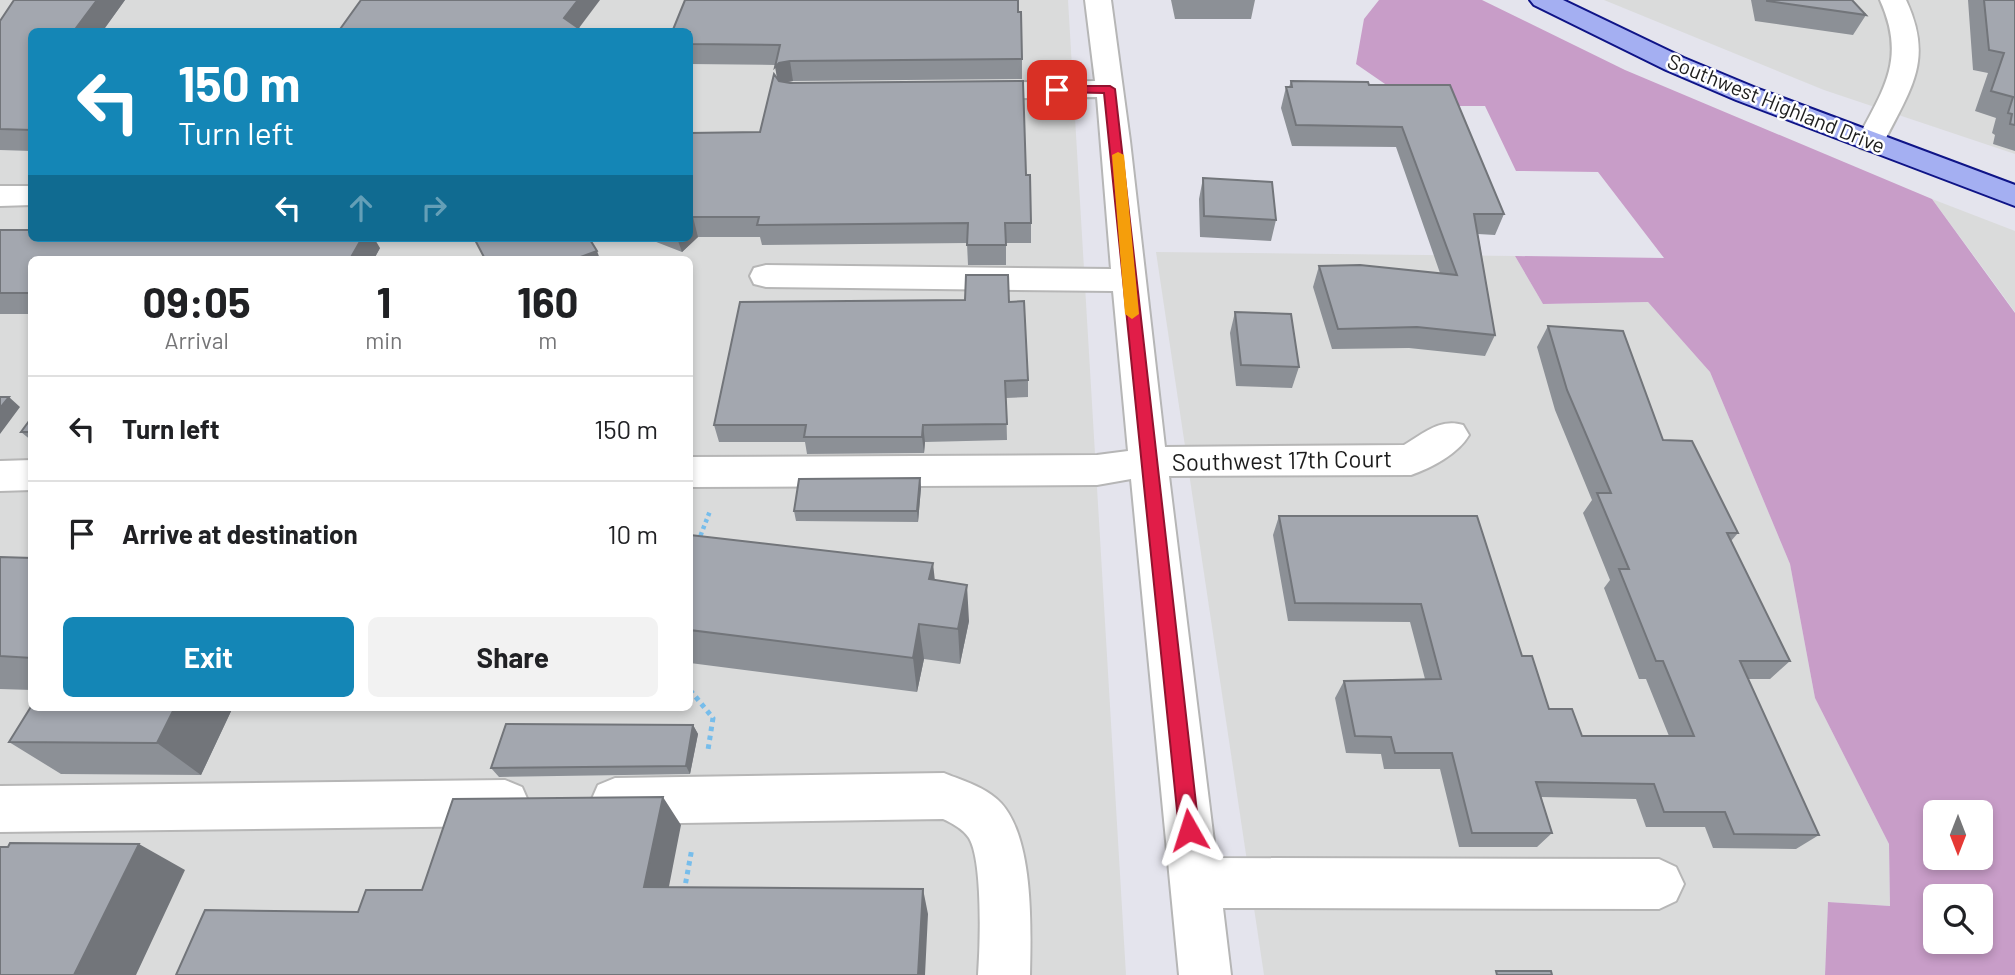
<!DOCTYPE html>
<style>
body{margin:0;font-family:Barlow,sans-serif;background:#f2f2f2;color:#202124;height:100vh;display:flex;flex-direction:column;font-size:26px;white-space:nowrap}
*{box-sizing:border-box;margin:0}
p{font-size:23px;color:#757577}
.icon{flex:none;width:38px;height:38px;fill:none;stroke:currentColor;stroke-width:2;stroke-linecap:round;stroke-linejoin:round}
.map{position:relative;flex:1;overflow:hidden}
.panel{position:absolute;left:28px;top:256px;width:665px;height:455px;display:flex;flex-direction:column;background:#fff;border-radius:10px;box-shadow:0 4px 10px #0003}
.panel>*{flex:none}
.hud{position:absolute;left:28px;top:28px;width:665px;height:214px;border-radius:10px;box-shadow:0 4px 10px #0003;background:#1486b6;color:#fff;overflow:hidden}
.needle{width:46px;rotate:180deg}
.controls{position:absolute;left:1923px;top:800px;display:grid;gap:14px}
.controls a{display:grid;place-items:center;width:70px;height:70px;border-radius:10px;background:#fff;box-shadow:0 4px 10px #0003;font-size:35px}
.pin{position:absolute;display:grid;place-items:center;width:60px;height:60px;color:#fff;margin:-30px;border-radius:14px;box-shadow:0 4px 10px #0006}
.me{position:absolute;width:77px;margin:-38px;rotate:354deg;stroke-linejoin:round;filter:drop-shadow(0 0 5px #0008)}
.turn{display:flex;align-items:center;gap:24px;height:147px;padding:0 35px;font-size:32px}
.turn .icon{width:91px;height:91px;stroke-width:2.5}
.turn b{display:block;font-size:49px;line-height:60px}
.lanes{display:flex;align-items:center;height:66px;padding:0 35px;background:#0003;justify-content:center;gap:35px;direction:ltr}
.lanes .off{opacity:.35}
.eta{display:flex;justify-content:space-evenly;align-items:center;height:119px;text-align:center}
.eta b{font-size:42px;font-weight:700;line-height:49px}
.primary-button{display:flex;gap:14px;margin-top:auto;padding:14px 35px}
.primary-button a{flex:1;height:80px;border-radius:10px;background:#1486b6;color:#fff;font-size:28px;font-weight:700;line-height:80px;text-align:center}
.primary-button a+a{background:#f2f2f2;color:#202124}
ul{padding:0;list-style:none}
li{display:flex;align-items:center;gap:21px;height:105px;padding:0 35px;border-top:2px solid #e0e0e0}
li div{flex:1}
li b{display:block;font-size:26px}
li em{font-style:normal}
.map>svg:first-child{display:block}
.residential{fill:#dadbdb;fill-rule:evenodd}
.forest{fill:#c89dc8;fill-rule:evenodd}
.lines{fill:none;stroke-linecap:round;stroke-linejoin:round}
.minor-casing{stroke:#b6b6b6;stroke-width:4}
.major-casing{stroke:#0f1487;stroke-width:4}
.path-far1{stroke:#77bdeb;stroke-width:4.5;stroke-dasharray:3.5 3.5;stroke-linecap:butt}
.path{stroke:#77bdeb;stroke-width:5;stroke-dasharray:4.5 4.5;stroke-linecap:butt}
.minor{fill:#fff;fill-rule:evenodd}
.major{fill:#a4aff2;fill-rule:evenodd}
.wall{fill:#8c9096}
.shaded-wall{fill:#72757a}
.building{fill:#a3a7af;stroke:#72757a;stroke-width:2}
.route{fill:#e11d48;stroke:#92132f;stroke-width:2}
.slow{fill:#f59e0b}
.labels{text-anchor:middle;stroke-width:5;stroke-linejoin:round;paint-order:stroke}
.far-street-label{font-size:21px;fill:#1d1d1d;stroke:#fff}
.street-label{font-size:24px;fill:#1d1d1d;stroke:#fff}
</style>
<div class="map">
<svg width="2015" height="975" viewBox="0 0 2015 975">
<rect width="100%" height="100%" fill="#e4e4ed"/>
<path class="residential" d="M0 0H1068L1126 975H0ZM32 32H690V238H32ZM32 259H690V707H32Z
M1604 0H2015V154L1824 90Z
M1932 199 2015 231V312L1980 264Z
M1156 252 1515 256 1543 304 1648 302 1710 372 1790 564 1815 698 1889 844 1890 906 1828 902 1825 975H1264Z"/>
<path class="forest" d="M1379 0H1482L1625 70 1932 199 2015 313V975H1825L1828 902 1890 906 1889 844 1815 698 1790 564 1710 372 1648 302 1543 304 1515 256 1664 258 1598 172 1516 171 1485 106H1417L1356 64 1364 19ZM1936 812H1981V858H1936ZM1936 896H1981V942H1936Z"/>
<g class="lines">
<g class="minor-casing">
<path id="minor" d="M1085 0H1111L1130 141 1165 447 1404 445C1424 433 1440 418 1463 425L1469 435C1458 454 1431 468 1411 475L1169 476 1216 858 1659 859 1676 867 1684 884 1676 901 1659 909 1223 908 1231 975H1179L1131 479 1097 485 690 487V457L1097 455 1128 451 1113 291 766 287 754 284 750 276 754 268 766 265 1111 269 1097 97 970 99 960 97 956 91 960 85 970 83 1095 81Z
M1880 0H1906C1934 60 1911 88 1884 142L1880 148 1870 151 1860 148 1856 142C1883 89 1907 60 1880 0Z
M0 186H32V205L0 206Z
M32 460V490L0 491V461Z
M944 773C963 781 986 787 1001 803 1034 839 1031 929 1030 975H978C980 947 983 861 969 838 963 829 952 823 943 819L615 824 598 817 591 801 598 785 615 778Z
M505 780 522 787 529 803 522 819 505 826 0 832V786Z"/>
</g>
<g class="major-casing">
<path id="major" d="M1530 0H1563L1684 58 1756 88 2015 185V206L1736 100 1666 70 1534 5Z"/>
</g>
<path class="path-far1" d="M698 542 710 511"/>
<path class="path" d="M690 690 713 718 708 750
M684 892 692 848"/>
<use href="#minor" class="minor"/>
<use href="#major" class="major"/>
</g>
<path class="wall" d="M14 0H125L102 32H32V151L0 150V21Z
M1171 0H1255L1251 19H1175Z
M1751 0H1852L1866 15 1853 35 1755 21Z
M1968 0H2015V151L1993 144 1995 135 1992 133 1996 118 1975 111 1988 73 1973 70Z
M1018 12 1022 59V79L793 81 788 82 1026 175 1031 223V243H1006V265H968L967 243 762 245 760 237H698L682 252 646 238H690V133L760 132 777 79 776 65 690 64V32Z
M1291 81 1369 85 1504 214 1495 235 1478 234 1495 335 1485 356 1409 348 1332 349 1313 287 1319 266 1440 273 1396 147 1292 146 1281 108 1286 87H1289Z
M1203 178 1276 220 1271 241 1200 237 1199 199Z
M0 230 380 248 374 259H32V314H0Z
M1009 302 1028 380V397L1006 398 1007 440 925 442 924 453 807 454 805 442H719L714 425Z
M1235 312 1299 367 1292 388 1236 386 1230 333Z
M1548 326 1663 440 1738 533 1731 541 1790 661 1770 679H1748L1819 835 1796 849 1713 848 1705 827H1646L1636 799 1541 797 1552 833 1537 847H1459L1440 769H1384L1381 754 1346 753 1335 698 1344 681 1425 679 1410 622 1288 621 1273 535 1279 516 1522 656 1549 709 1582 736H1669L1646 679H1639L1604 588 1610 580 1583 513 1592 500 1555 410 1537 347Z
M32 417V441L21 432Z
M920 478 921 488 918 522 796 521 794 511Z
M690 535 935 580 969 621 960 664 924 659 917 692 690 663Z
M0 557 32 558V690L0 689Z
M233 707 201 775 61 774 9 742Z
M693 725 698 734 690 774 499 777 491 768Z"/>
<path class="shaded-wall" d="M97 0H125L102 32H73Z
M578 0H600L576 32 564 18Z
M790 61 793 81 782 83 779 88 775 67 779 63Z
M693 217 698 237 682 252 677 238H690V220Z
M362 238H374L380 248 374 259H350Z
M597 251 600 259H575Z
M9 397 20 407 0 434V408Z
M923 425 925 442 924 453 922 437Z
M920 478 921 488 918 522 917 511Z
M933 563 937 600 929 579Z
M967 585 969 621 960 664 958 629Z
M919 624 924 659 917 692 913 658Z
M175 707H233L201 775 157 743Z
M693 725 698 734 690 774 686 766Z
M663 797 681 825 664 912 644 887Z
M139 844 185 870 136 975H74Z
M923 889 928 914 925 975H918Z"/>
<path class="building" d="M14 0H97L73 32H32V130L0 129V21Z
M361 0H578L564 18 584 32H338Z
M685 0H1018V12H1021L1022 59 790 61 779 63 775 67 780 45 690 44V32H672Z
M1767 0H1852L1866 15 1767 1Z
M1984 0H2015V125L2010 124 2012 114 2008 113 2013 97 1991 91 2004 53 1989 50Z
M774 74 779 81 790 83 1023 81 1026 175H1030L1031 223H1005L1006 245H967L968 223 757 225 759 217H693L690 220V133L760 132Z
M1291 81 1368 82 1369 85H1450L1504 214H1474L1495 335 1417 327 1338 329 1319 266 1360 265 1457 275 1402 127 1296 125 1286 87H1292Z
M1203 178 1272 182 1276 220 1204 216Z
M0 230H32V238H362L350 259H32V293H0Z
M474 238H589L597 251 575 259H485Z
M966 275H1008L1009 302 1024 301 1028 380 1005 381 1007 424 923 425 922 437H804L806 425H714L740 302 965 300Z
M1235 312 1291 314 1299 367 1241 365Z
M1548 326 1623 331 1663 440 1692 441 1738 533H1727L1790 661H1740L1819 835 1734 834 1725 812H1664L1654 784 1536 782 1552 833H1472L1452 753H1395L1391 737 1355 736 1344 681 1441 679 1421 604 1295 603 1279 516H1477L1522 656H1532L1549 709H1572L1582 736H1694L1663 661H1656L1619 569H1629L1597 493H1611L1567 390Z
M0 397H9L0 408Z
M32 417V432H21Z
M920 478 917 511H794L799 479Z
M690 535 933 563 929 579 967 585 958 629 919 624 913 658 690 630Z
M0 557 32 558V658L0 656Z
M32 705V707H175L157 743 9 742Z
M506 724 693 725 686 766 491 768Z
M663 797 644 887 923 889 918 975H176L205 910 358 912 366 890H422L453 799Z
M10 843 139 844 74 975H0V847H8Z
M1496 971H1551L1552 975H1497Z"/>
<path class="route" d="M1057 86H1110L1115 89 1199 830 1196 837 1189 840 1182 837 1179 830 1104 93 1053 92 1051 90Z"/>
<path class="slow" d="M1118 152 1124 155 1139 314 1132 319 1125 314 1112 155Z"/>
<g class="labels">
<g class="far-street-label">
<text transform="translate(1776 104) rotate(22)" y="7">Southwest Highland Drive</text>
</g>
<g class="street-label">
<text transform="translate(1282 461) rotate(-1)" y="8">Southwest 17th Court</text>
</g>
</g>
</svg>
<div class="controls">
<a><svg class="needle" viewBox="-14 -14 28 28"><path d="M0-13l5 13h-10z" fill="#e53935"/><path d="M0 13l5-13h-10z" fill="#757577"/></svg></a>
<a><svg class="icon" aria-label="search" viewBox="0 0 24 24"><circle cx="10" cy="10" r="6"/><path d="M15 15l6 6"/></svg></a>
</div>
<div class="pin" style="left:1057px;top:90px;background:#d93025"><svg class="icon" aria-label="arrive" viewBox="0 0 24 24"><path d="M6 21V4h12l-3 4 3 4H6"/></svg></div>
<svg class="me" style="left:1189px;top:830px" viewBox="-20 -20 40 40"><path d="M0-17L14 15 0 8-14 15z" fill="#e11d48" stroke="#fff" stroke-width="4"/></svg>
<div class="hud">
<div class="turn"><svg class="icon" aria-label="left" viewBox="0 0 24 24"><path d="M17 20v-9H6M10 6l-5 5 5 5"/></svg><div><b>150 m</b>Turn left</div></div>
<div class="lanes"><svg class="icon" aria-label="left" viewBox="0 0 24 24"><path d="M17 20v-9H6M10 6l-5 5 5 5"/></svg><svg class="icon off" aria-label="ahead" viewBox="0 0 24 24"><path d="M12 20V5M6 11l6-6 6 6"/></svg><svg class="icon off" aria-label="right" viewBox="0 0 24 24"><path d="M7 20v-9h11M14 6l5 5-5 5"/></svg></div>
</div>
<section class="panel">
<div class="eta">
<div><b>09:05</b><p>Arrival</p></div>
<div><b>1</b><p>min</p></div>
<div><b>160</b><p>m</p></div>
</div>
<ul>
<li><svg class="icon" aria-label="left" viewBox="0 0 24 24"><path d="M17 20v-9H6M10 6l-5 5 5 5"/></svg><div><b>Turn left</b></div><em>150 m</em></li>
<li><svg class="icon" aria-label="arrive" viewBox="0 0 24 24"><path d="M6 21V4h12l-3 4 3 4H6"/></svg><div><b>Arrive at destination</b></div><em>10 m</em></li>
</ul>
<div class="primary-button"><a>Exit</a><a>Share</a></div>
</section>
</div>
